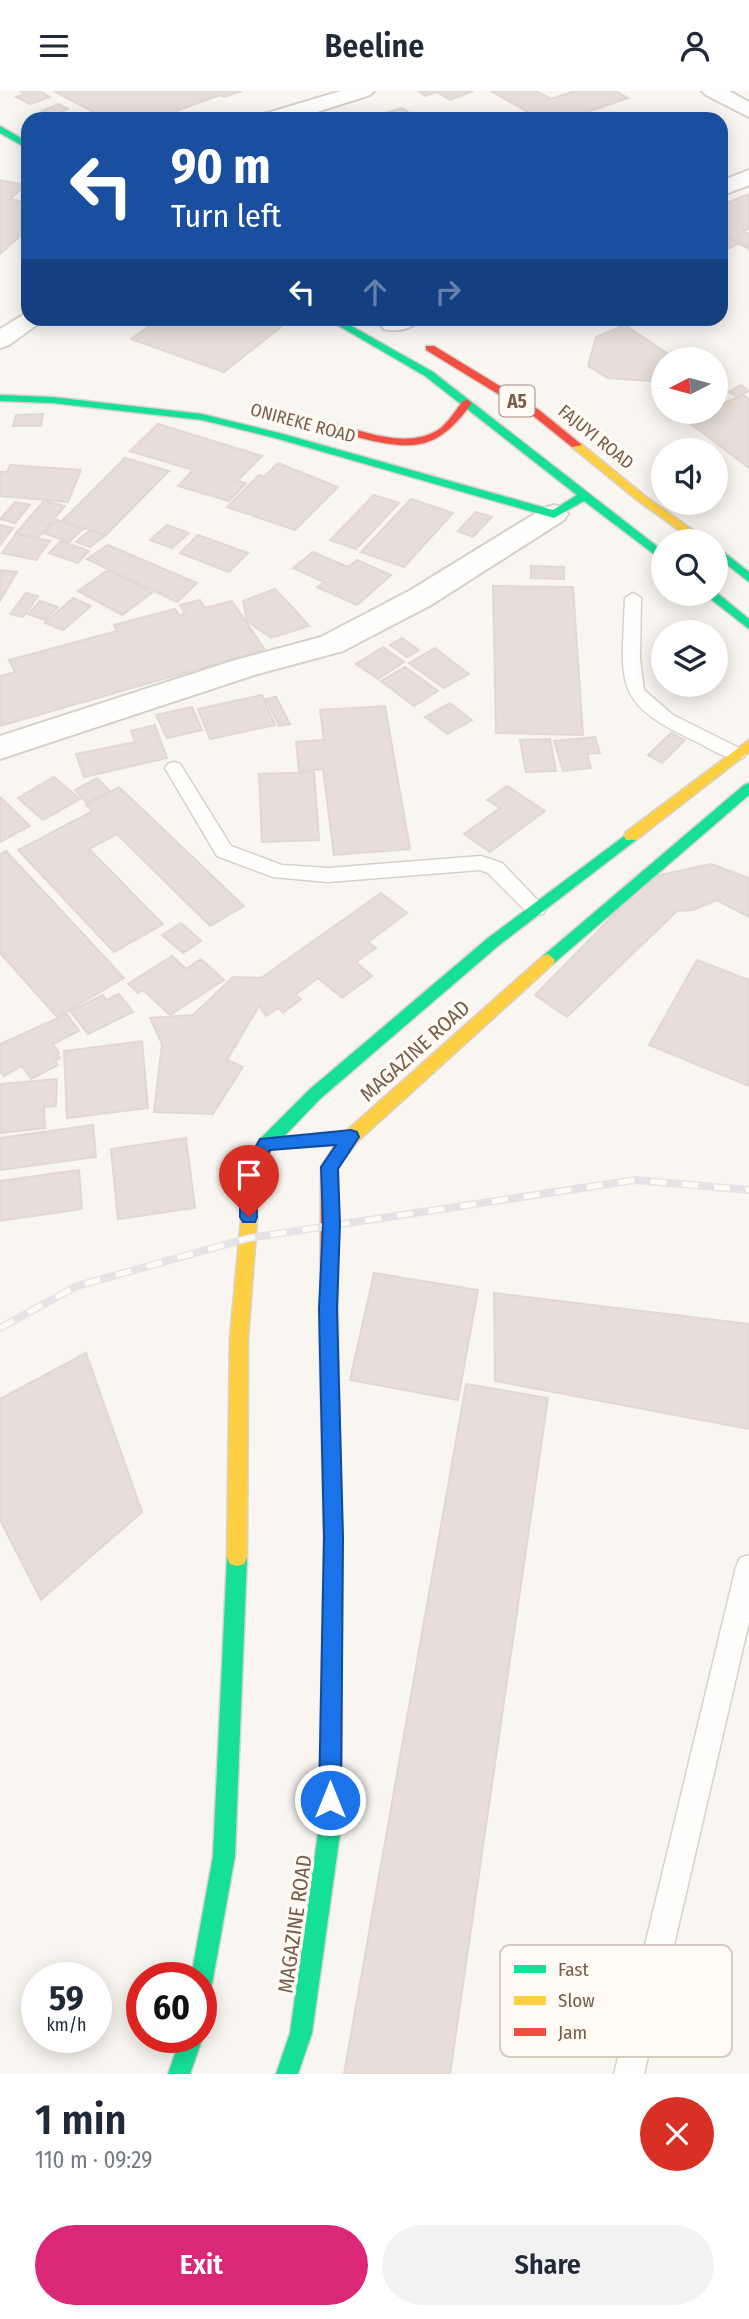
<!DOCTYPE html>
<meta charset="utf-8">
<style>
body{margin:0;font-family:"Fira Sans Condensed",sans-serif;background:#f2f2f3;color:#1f2937;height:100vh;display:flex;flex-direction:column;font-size:26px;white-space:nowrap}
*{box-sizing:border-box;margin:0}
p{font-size:23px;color:#747a83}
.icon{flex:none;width:38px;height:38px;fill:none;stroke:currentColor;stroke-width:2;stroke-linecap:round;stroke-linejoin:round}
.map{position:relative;height:1983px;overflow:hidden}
.side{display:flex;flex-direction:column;background:#fff;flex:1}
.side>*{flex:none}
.top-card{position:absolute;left:21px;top:21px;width:707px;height:214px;border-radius:21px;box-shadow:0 4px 18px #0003;background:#1a4fa0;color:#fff;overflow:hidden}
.needle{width:46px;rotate:264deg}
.fabs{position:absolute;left:651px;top:256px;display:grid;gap:14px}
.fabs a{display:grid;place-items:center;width:77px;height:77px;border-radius:50%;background:#fff;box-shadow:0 4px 18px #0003;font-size:35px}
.speed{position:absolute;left:21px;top:1871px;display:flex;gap:14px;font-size:35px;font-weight:700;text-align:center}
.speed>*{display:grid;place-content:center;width:91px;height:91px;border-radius:50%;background:#fff;box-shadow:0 4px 18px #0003;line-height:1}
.speed small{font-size:18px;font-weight:400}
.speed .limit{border:10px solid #d22;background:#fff;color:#111}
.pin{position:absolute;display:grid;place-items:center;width:60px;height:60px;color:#fff;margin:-72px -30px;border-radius:50% 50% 50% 0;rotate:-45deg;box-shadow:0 0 7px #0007}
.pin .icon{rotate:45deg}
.me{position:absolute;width:77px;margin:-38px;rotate:0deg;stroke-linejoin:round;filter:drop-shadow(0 0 5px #0008)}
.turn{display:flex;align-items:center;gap:24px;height:147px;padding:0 35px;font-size:32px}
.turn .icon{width:91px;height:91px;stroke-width:2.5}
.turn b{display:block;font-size:49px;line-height:60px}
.lanes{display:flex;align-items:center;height:66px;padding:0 35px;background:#0003;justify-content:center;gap:35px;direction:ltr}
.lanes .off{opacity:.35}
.round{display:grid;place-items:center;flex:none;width:74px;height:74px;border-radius:37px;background:#f2f2f3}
.overview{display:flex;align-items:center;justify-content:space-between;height:119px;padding:0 35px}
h1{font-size:42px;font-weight:600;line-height:52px}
.button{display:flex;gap:14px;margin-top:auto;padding:14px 35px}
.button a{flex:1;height:80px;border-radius:42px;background:#db2777;color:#fff;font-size:28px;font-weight:600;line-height:80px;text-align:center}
.button a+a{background:#f2f2f3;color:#1f2937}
header{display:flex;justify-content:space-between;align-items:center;height:91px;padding:0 35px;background:#fff;font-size:32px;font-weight:600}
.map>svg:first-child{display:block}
.building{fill:#e6ded7;stroke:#e2d8d2;stroke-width:2}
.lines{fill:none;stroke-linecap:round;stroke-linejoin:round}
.lane-casing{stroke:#d7d1cb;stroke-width:3}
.street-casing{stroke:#d7d1cb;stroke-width:4}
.fast-casing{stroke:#d9d2cb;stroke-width:3}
.slow-casing{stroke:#d9d2cb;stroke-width:3}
.jam-casing{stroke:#d9d2cb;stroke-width:3}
.lane{fill:#fefefd;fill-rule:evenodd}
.street{fill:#fefefd;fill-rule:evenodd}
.fast{fill:#16e098;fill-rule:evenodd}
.slow{fill:#ffcf43;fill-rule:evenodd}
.jam{fill:#f24e42;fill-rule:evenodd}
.rail-casing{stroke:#e6e3e7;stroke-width:8}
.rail{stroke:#fffaf3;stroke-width:5;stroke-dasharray:16;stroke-linecap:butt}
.route{fill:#1a73e8;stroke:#114b97;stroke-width:2}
.labels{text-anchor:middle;stroke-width:7;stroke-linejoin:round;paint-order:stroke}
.far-street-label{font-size:18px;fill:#7a5c4d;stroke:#fffaf3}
.shield{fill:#fffaf3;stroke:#a28b7f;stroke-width:2}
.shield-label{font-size:19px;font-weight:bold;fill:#7a5c4d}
.street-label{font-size:21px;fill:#7a5c4d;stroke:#fffaf3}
.key{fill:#fffaf3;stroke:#d7cbc1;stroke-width:2}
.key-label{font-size:19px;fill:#7a5c4d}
</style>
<header><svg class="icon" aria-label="menu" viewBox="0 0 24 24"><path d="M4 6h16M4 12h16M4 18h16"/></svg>Beeline<svg class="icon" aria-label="person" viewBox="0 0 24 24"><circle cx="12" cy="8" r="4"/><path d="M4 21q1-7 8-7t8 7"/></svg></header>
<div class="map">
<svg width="749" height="1983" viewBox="0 0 749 1983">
<rect width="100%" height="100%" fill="#f9f5f0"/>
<path class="building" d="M20 0H39L50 6 30 13 16 6 25 3Z
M54 0H242L224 6 220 4 176 20 190 28H101L98 26 101 25Z
M418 0H473L450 9 437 1 425 5Z
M491 0H536L551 8 575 0H615L628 7 567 28H540Z
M58 13 68 18 52 25 42 20Z
M402 17 419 28H365Z
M0 89 26 94 10 108 28 112V125L20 132 28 134V138L0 163Z
M749 103V138L744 140 749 143V158L721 143V114Z
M721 143 738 153 725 159 721 157Z
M159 228H257L281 236 224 281 131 248Z
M625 234 676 268H663V291L608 287 588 275 596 246Z
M741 294 749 300 737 306 729 301Z
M744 304 749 308V377L683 327 700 320H716V315Z
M43 323 41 335H13L16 324Z
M158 333 262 365 237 390 246 392 229 410 178 395 193 379 130 360Z
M125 367 169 380 106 444 62 430Z
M278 372 338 396 295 439 227 416 259 384 264 386Z
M10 374 81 379 68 411 0 405V381H7Z
M374 404 399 412 356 458 330 449Z
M411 408 453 422 404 476 361 461Z
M44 410 65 415 38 447 16 442Z
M15 411 30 414 15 432 0 428Z
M476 421 492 426 473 446 458 440Z
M57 429 83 438 69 451 43 442Z
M0 434 13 437 0 454Z
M167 434 189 442 172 457 150 449Z
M90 439 105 445 90 456 76 451Z
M16 443 50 450 36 469 2 462Z
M198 444 248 462 229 481 180 462Z
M61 450 89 460 78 472 49 462Z
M108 454 197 492 177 511 87 468Z
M313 461 348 476 357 469 391 484 357 514 317 496 324 491 293 477Z
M531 475 564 476V488L531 487Z
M0 479 17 481 0 510Z
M108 479 152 502 122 524 78 500Z
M493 495 573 496 583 644 496 642Z
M275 498 292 516 309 535 271 547 247 530 243 510Z
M26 502 38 505 23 526 10 523Z
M73 507 91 515 63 539 45 532Z
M200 509 205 517 232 510 265 559 0 635V585L15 581 9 569 117 540 114 534 175 518 179 524 185 523 180 514Z
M40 510 58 516 45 529 28 523Z
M402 547 419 559 407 566 390 554Z
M383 556 404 571 378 588 356 573Z
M435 557 469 583 444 597 409 572Z
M405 576 438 600 414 615 381 590Z
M262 604 275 634 210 648 198 618Z
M276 606 290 633 279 635 266 608Z
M450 612 472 629 447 643 425 626Z
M385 615 410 758 334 764 323 678 299 680 296 651 324 649 320 619Z
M192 616 202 639 167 647 156 624Z
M155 634 167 667 84 686 76 663 135 651 131 640Z
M671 642 685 649 662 672 648 664Z
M595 646 600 662 587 663 591 677 563 680 554 650Z
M550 648 556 680 526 681 520 649Z
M314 681 319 749 262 751 259 683Z
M54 686 80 708 43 729 18 707Z
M97 687 110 700 87 712 75 699Z
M507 695 545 720 490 761 464 743 500 717 487 709Z
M119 696 244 815 210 835 117 743 89 758 163 833 114 861 18 759 93 720 86 714Z
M0 706 30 735 0 751Z
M6 760 124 887 57 926 0 862V763Z
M711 773 749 787V826L717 809 693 819 677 820 567 926 535 904 651 786Z
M381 802 407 822 368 851 376 857 356 871 372 885 342 907 318 887 295 904 301 908 283 922 278 917 266 925 259 915 227 969 243 976 213 1023 154 1021 162 953 150 927 193 924 233 886 261 887Z
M181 832 201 850 183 862 162 844Z
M172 865 186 878 201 868 224 889 170 924 143 899 138 902 128 893Z
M697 869 749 889V995L649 954Z
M119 903 133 921 88 943 70 920 103 904 106 909Z
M67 923 79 940 53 953 59 962 57 963 60 967 55 970 58 974 31 988 22 975 4 985 0 980V953Z
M142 950 148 1017 67 1027 64 960Z
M57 988 56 1015 44 1016 45 1037 0 1042V993Z
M93 1034 96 1066 0 1079V1047Z
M186 1047 195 1117 118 1128 111 1058Z
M79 1079 82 1118 0 1130V1090Z
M374 1182 478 1199 458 1309 350 1289Z
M494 1202 749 1233V1338L495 1290Z
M86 1262 142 1421 41 1509 0 1429V1308Z
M466 1293 548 1307 450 1983H344Z"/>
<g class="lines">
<g class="lane-casing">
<path id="lane" d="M633 502 641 507 640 568 644 599 673 624 743 659 746 663 743 667C729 671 711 658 699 652 611 611 622 595 625 507Z
M174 671 180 673 231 755 282 774 328 777 481 765 502 772 546 818 543 823H529L488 782 480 779 328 791 273 786 217 765 165 677 168 673Z
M749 1464V1531L644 1983H614L736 1476 740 1467Z"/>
</g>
<g class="street-casing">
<path id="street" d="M341 0H374L370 4 295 28H261L264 23Z
M702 0H729L749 11V26L706 4Z
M749 79V94L721 105V90Z
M28 221V228H45L9 254 0 257V238Z
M384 228H420C412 239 396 241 384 238L380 233Z
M554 414 564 417 568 423 564 429 431 514 343 560 254 584 0 668V645L232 570 321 546 409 500 544 417Z"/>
</g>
<g class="fast-casing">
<path id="fast" d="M0 35 28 51V58L0 42Z
M327 228H339L433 281 663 460V470L584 410 554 427 275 347 202 329 52 312 0 310V304L52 306 202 323 283 343 553 419 577 404 425 285Z
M716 455 749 481V491L716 465Z
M716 501 749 528V538L703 502Z
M749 692V704L553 873H543L541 869 543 865 744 694Z
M631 740 638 745 636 749 498 855 321 1007 272 1058 256 1085 257 1129 255 1134 249 1136 243 1134 241 1129 240 1084 242 1079 260 1048 309 999 488 847Z
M329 1256 335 1258 338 1264 342 1446 341 1735 312 1942 298 1983H276L290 1942 319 1735 324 1446 320 1264 323 1258Z
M237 1457 244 1459 247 1466 235 1765 212 1893 209 1901 201 1904V1886H191L213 1765 227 1466 230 1459Z
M201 1941 203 1946 190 1983H168L181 1946H201Z"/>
</g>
<g class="slow-casing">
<path id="slow" d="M572 352H580L645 405 708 450H694L637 409 572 356Z
M749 649V661L636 749H626L624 745 626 741Z
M548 863 555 869 553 873 357 1051 345 1067H333L331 1062 345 1041 543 865Z
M249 1122 255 1124 257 1129 248 1247 247 1466 244 1473 237 1475 230 1473 227 1466 230 1247 241 1129 243 1124Z"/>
</g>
<g class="jam-casing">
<path id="jam" d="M426 255H434L539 319 582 354 572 356 531 323 426 259Z
M467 309 472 312C440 356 418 361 365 348 354 345 338 343 329 336L335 333C366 341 407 358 438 339 448 332 455 320 463 310Z
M339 1055 345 1057 347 1062 337 1077 338 1264 335 1270 329 1272 323 1270 320 1264 321 1076 333 1057Z"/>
</g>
<use href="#lane" class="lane"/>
<use href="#street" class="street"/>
<use href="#fast" class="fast"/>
<use href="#slow" class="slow"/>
<use href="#jam" class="jam"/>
<g class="rail-casing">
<path id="rail" d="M0 1237 77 1195 249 1147 635 1089 749 1099"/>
</g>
<use href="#rail" class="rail"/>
</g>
<path class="route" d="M351 1039 357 1041 359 1046 338 1078 340 1133 337 1218 343 1446 341 1709 338 1716 330 1719 323 1716 319 1709 324 1446 319 1218 323 1133 321 1076 336 1054 270 1059 256 1084 257 1126 255 1131H243L240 1126V1084L260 1048Z"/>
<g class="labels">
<g class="far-street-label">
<text transform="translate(303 332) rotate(15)" y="6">ONIREKE ROAD</text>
<text transform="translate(596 346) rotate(39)" y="6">FAJUYI ROAD</text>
</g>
<rect class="shield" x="499.5" y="294.5" width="35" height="31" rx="5"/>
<g class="shield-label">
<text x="517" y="317">A5</text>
</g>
<g class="street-label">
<text transform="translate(415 960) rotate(-42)" y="7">MAGAZINE ROAD</text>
<text transform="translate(295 1833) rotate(-82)" y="7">MAGAZINE ROAD</text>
</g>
</g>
<rect x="500" y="1854" width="232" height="112" rx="10" class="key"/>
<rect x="514" y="1874" width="32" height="8" fill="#16e098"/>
<rect x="514" y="1905" width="32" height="9" fill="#ffcf43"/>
<rect x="514" y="1937" width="32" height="8" fill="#f24e42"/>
<g class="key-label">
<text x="558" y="1885">Fast</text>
<text x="558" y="1916">Slow</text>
<text x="558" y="1948">Jam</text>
</g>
</svg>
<div class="fabs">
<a><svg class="needle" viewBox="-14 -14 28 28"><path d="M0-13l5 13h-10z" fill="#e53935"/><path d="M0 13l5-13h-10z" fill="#747a83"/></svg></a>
<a><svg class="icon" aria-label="sound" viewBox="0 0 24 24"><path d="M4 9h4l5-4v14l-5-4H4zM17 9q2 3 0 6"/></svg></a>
<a><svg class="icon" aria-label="search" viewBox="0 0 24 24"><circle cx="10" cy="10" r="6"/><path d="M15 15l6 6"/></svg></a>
<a><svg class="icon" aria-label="layers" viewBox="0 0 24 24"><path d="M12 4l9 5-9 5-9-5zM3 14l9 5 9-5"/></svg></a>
</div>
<div class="speed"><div>59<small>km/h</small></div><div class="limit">60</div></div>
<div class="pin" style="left:249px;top:1126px;background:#d93025"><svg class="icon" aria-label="arrive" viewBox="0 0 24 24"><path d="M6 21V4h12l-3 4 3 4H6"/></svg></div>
<svg class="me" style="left:330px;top:1709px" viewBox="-20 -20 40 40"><circle r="17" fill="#1a73e8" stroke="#fff" stroke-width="3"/><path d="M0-11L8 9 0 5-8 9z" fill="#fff"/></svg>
<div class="top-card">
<div class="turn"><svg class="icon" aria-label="left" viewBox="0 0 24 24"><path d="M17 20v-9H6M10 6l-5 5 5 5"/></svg><div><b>90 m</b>Turn left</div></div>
<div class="lanes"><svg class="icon" aria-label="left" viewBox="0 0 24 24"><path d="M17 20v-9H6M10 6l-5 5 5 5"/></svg><svg class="icon off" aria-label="ahead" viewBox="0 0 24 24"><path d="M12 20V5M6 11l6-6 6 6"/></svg><svg class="icon off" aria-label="right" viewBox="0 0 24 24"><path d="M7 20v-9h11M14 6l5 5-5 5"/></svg></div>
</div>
</div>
<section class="side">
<div class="overview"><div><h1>1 min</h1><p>110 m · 09:29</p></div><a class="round" style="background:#d93025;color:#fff"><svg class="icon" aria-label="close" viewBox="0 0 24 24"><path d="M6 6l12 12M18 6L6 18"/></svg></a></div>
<div class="button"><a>Exit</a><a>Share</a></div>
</section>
